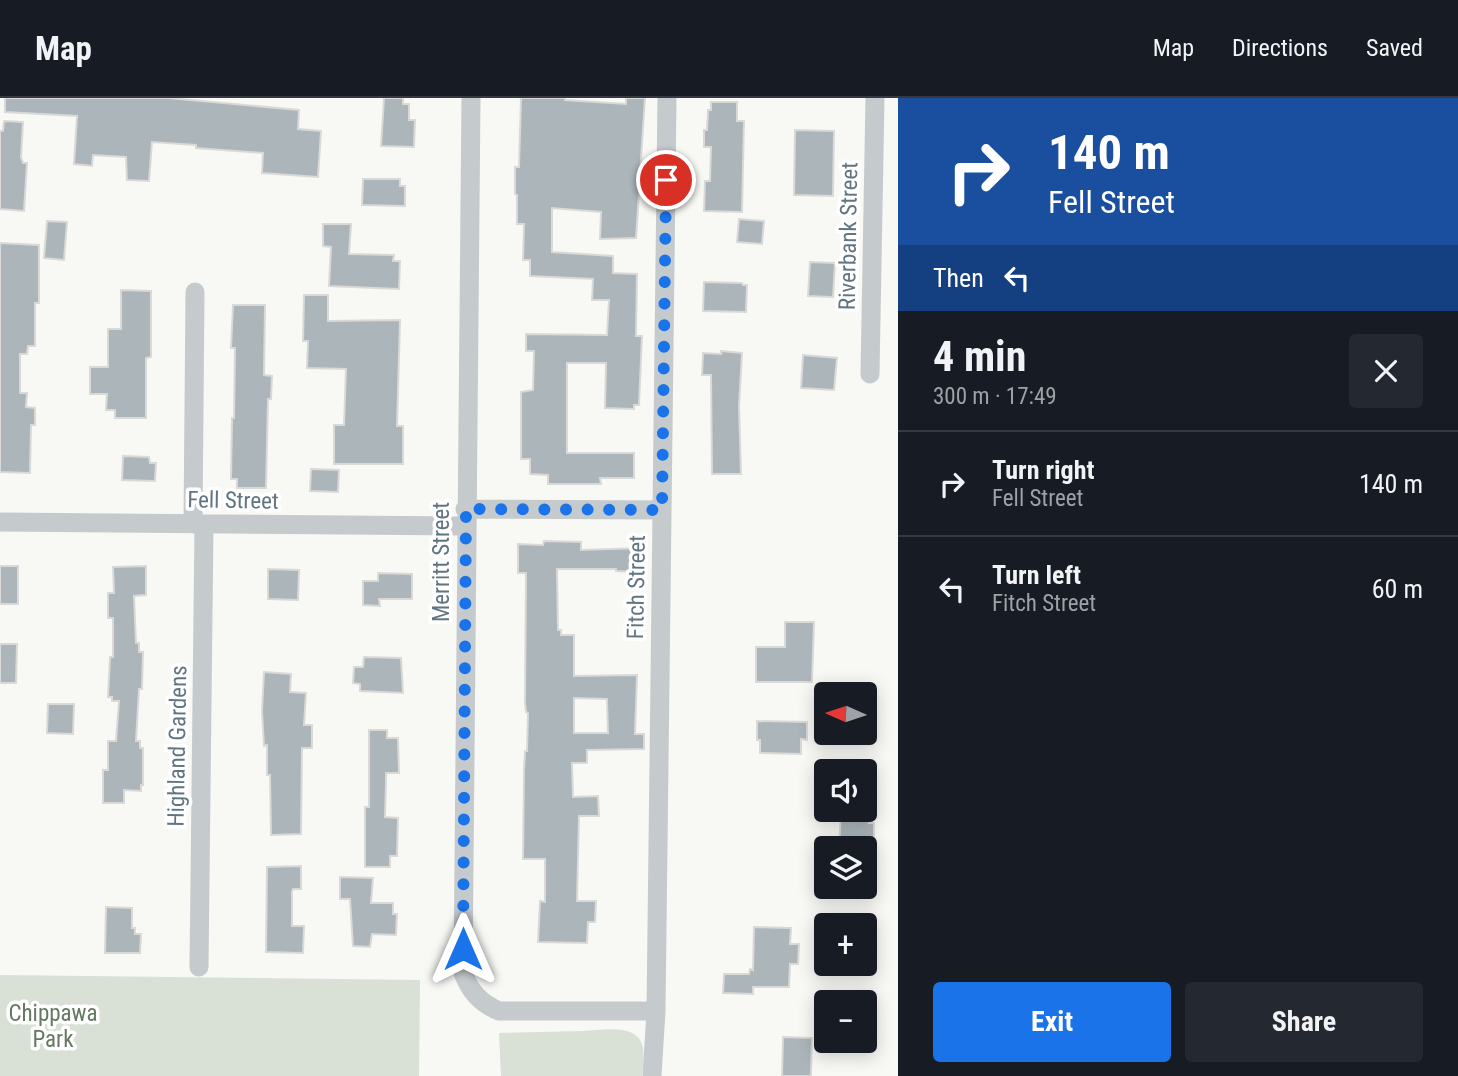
<!DOCTYPE html>
<meta charset="utf-8">
<style>
body{margin:0;font-family:"Roboto Condensed",sans-serif;background:#242831;color:#f1f3f6;height:100vh;display:flex;flex-direction:column;font-size:26px;white-space:nowrap}
*{box-sizing:border-box;margin:0}
p{font-size:23px;color:#9ea1a6}
.icon{flex:none;width:38px;height:38px;fill:none;stroke:currentColor;stroke-width:2;stroke-linecap:round;stroke-linejoin:round}
.map{position:relative;flex:1;overflow:hidden}
.sheet{display:flex;flex-direction:column;background:#171b24;width:560px}
.sheet>*{flex:none}
.guide{background:#1a4fa0;color:#fff;overflow:hidden}
.needle{width:46px;rotate:273deg}
.controls{position:absolute;left:814px;top:584px;display:grid;gap:14px}
.controls a{display:grid;place-items:center;width:63px;height:63px;border-radius:7px;background:#171b24;box-shadow:0 4px 18px #0003;font-size:35px}
.pin{position:absolute;display:grid;place-items:center;width:60px;height:60px;color:#fff;margin:-30px;border:4px solid #fff;border-radius:50%;box-shadow:0 2px 7px #0007}
.me{position:absolute;width:77px;margin:-38px;rotate:0deg;stroke-linejoin:round;filter:drop-shadow(0 0 5px #0008)}
.turn{display:flex;align-items:center;gap:24px;height:147px;padding:0 35px;font-size:32px}
.turn .icon{width:91px;height:91px;stroke-width:2.5}
.turn b{display:block;font-size:49px;line-height:60px}
.then{display:flex;align-items:center;height:66px;padding:0 35px;background:#0003;gap:14px;font-size:26px}
.round{display:grid;place-items:center;flex:none;width:74px;height:74px;border-radius:7px;background:#242831}
.head{display:flex;align-items:center;justify-content:space-between;height:119px;padding:0 35px}
h1{font-size:42px;font-weight:700;line-height:52px}
.button{display:flex;gap:14px;margin-top:auto;padding:14px 35px}
.button a{flex:1;height:80px;border-radius:7px;background:#1a73e8;color:#fff;font-size:28px;font-weight:700;line-height:80px;text-align:center}
.button a+a{background:#242831;color:#f1f3f6}
ul{padding:0;list-style:none}
li{display:flex;align-items:center;gap:21px;height:105px;padding:0 35px;border-top:2px solid #363941}
li div{flex:1}
li b{display:block;font-size:26px}
li em{font-style:normal}
header{display:flex;align-items:center;gap:42px;box-sizing:border-box;height:98px;padding:0 35px;background:#171b24;border-bottom:2px solid #363941}
header strong{font-size:33px}
nav{display:flex;gap:38px;margin-inline-start:auto;font-size:24px}
main{display:flex;flex:1;min-height:0}
.map>svg:first-child{display:block}
.green{fill:#d9e0d5}
.building{fill:#acb5ba;stroke:#d9d9d7;stroke-width:2;fill-rule:evenodd}
.lines{fill:none;stroke-linecap:round;stroke-linejoin:round}
.street{stroke:#c5cacc;stroke-width:19}
.route{stroke:#1a73e8;stroke-width:12;stroke-dasharray:0 21.6}
.labels{text-anchor:middle;stroke-width:7;stroke-linejoin:round;paint-order:stroke}
.street-label{font-size:23px;fill:#617581;stroke:#fff}
.park-label{font-size:23px;fill:#667960;stroke:#fff}
</style>
<header>
<strong>Map</strong>
<nav><a>Map</a><a>Directions</a><a>Saved</a></nav>
</header>
<main>
<div class="map">
<svg width="898" height="978" viewBox="0 0 898 978">
<rect width="100%" height="100%" fill="#f8f8f5"/>
<path class="green" d="M0 877 420 882 419 978H0Z
M584 933C603 932 639 925 643 950 644 958 643 969 642 978H501L499 935Z"/>
<path class="building" d="M5 0H168L299 12 298 31 321 33 318 79 262 75 263 55 196 50V47L152 44 149 83 127 82 126 59 93 57 92 68 74 66 77 18 5 14Z
M384 0H403V6H409V22H415L414 49 381 48Z
M521 0H565V2L626 6V0H645L640 76 649 79 648 97 639 96 636 140 600 141 601 114 552 110V154L613 158V175L637 176 636 238H642L639 307H634V311L605 310 606 265H567V355H634V380H600L601 386H548V377L530 376V361H521V294L533 292 534 253H526V236L607 237 609 202H592L593 181 530 178V162H523L524 126H517V97L515 96V69H519Z
M711 4H737V23H744L742 114 704 113 705 83H710L711 49H704V32H707L708 12H711Z
M4 23 23 24 21 59 23 65H27L24 113 0 111V33H3Z
M795 32 834 33 833 98 794 97Z
M363 81H400V88H405V108L362 107Z
M739 121 764 123 762 146 737 144Z
M47 123 67 124 64 162 44 160Z
M323 126H351L349 156 394 157 393 163H400L399 191 329 188 331 149 323 148Z
M0 145 39 147V205H35V248H28L27 256H20V295H27L26 309 35 310V327H31L30 375 0 374Z
M810 164 835 165 833 199 808 198Z
M704 184 742 185 743 187H747L746 214 703 213Z
M121 192 151 193V259L146 260V320H115V312H106L107 296H90V269H108V231H121Z
M304 197H328V223L400 222 397 328H403V366H334V327H344L346 271 307 270 308 243H303Z
M233 207H265L264 277 272 278 271 301H268L266 390H237V381H231L232 320H234L235 250H231Z
M721 253 742 255 739 308 741 376H712L711 277H702L703 255 721 256Z
M803 257 837 260 834 292 801 290Z
M123 358 149 359 150 365H156L155 383 122 382Z
M311 371 339 372 338 394 310 393Z
M544 443 581 444V452L642 450 641 474 616 473V471H557L558 532H561V537H574V578L637 577 635 636H644V651L587 652V665H572L573 699 598 698 599 718H579L577 803H596L595 824H588L587 845 538 844 540 803 545 804V761H523L524 671 525 653H527L528 615 526 614 525 604 526 475H518V446L543 447ZM574 600 607 601 608 635H574Z
M0 468H18V506H0Z
M146 468V497L134 498 136 545H139V554H143L142 591H139L136 643H140V650H143V687H141V693L124 692V705H103V672H108V643H116L119 603H112V599H108L110 559H113V520H108V495H114L113 469Z
M268 471 299 472 298 502 268 501Z
M378 475 412 476V501H379L380 508 363 507V483H378Z
M785 524H814L812 584H756V549H785Z
M0 546H17L16 585H0Z
M364 559 401 560 403 595 360 593V586L353 585 354 569H363Z
M264 574 291 576 290 594 306 595 304 627H312V650H302L301 736 271 737 270 677H267V647L264 648 262 613Z
M48 606H74L73 636 47 635Z
M757 623 807 624V642L801 641V656L760 655V642H757Z
M369 632H387V640H398L399 675H386V684L385 719 398 720 397 758H390V769H365V709H369Z
M841 714H869V725H874V751H839Z
M301 768V791H293L292 794V828H304L303 855 266 854 267 769Z
M340 779 373 780 371 805H393V816H397L396 837 372 836 370 849 353 848 350 801H340Z
M106 809 132 810V830H135V836H141L140 855H105Z
M754 829 791 830 790 846H799L798 866H790L789 889H753V896L723 895 724 876H749L750 871 753 872Z
M783 939 812 940 811 978H782Z"/>
<g class="lines">
<path class="street" d="M471 0 463 875C470 893 480 905 499 913H656
M870 276 875 0
M465 411 662 412
M0 424 465 428
M193 426 195 194
M199 869 204 427
M652 978 656 913 667 0"/>
</g>
<g class="lines">
<path class="route" d="M463 851 466 411 662 412 666 82"/>
</g>
<g class="labels">
<g class="street-label">
<text transform="translate(848 138) rotate(-89)" y="8">Riverbank Street</text>
<text transform="translate(233 402) rotate(1)" y="8">Fell Street</text>
<text transform="translate(441 464) rotate(-90)" y="8">Merritt Street</text>
<text transform="translate(636 489) rotate(-89)" y="8">Fitch Street</text>
<text transform="translate(177 648) rotate(-89)" y="8">Highland Gardens</text>
</g>
<g class="park-label">
<text x="53" y="923">Chippawa<tspan x="53" dy="26">Park</tspan></text>
</g>
</g>
</svg>
<div class="controls">
<a><svg class="needle" viewBox="-14 -14 28 28"><path d="M0-13l5 13h-10z" fill="#e53935"/><path d="M0 13l5-13h-10z" fill="#9ea1a6"/></svg></a>
<a><svg class="icon" aria-label="sound" viewBox="0 0 24 24"><path d="M4 9h4l5-4v14l-5-4H4zM17 9q2 3 0 6"/></svg></a>
<a><svg class="icon" aria-label="layers" viewBox="0 0 24 24"><path d="M12 4l9 5-9 5-9-5zM3 14l9 5 9-5"/></svg></a>
<a>+</a>
<a>−</a>
</div>
<div class="pin" style="left:666px;top:82px;background:#d93025"><svg class="icon" aria-label="arrive" viewBox="0 0 24 24"><path d="M6 21V4h12l-3 4 3 4H6"/></svg></div>
<svg class="me" style="left:463px;top:851px" viewBox="-20 -20 40 40"><path d="M0-17L14 15 0 8-14 15z" fill="#1a73e8" stroke="#fff" stroke-width="4"/></svg>
</div>
<section class="sheet">
<div class="guide">
<div class="turn"><svg class="icon" aria-label="right" viewBox="0 0 24 24"><path d="M7 20v-9h11M14 6l5 5-5 5"/></svg><div><b>140 m</b>Fell Street</div></div>
<div class="then">Then<svg class="icon" aria-label="left" viewBox="0 0 24 24"><path d="M17 20v-9H6M10 6l-5 5 5 5"/></svg></div>
</div>
<div class="head"><div><h1>4 min</h1><p>300 m · 17:49</p></div><a class="round"><svg class="icon" aria-label="close" viewBox="0 0 24 24"><path d="M6 6l12 12M18 6L6 18"/></svg></a></div>
<ul>
<li><svg class="icon" aria-label="right" viewBox="0 0 24 24"><path d="M7 20v-9h11M14 6l5 5-5 5"/></svg><div><b>Turn right</b><p>Fell Street</p></div><em>140 m</em></li>
<li><svg class="icon" aria-label="left" viewBox="0 0 24 24"><path d="M17 20v-9H6M10 6l-5 5 5 5"/></svg><div><b>Turn left</b><p>Fitch Street</p></div><em>60 m</em></li>
</ul>
<div class="button"><a>Exit</a><a>Share</a></div>
</section>
</main>
